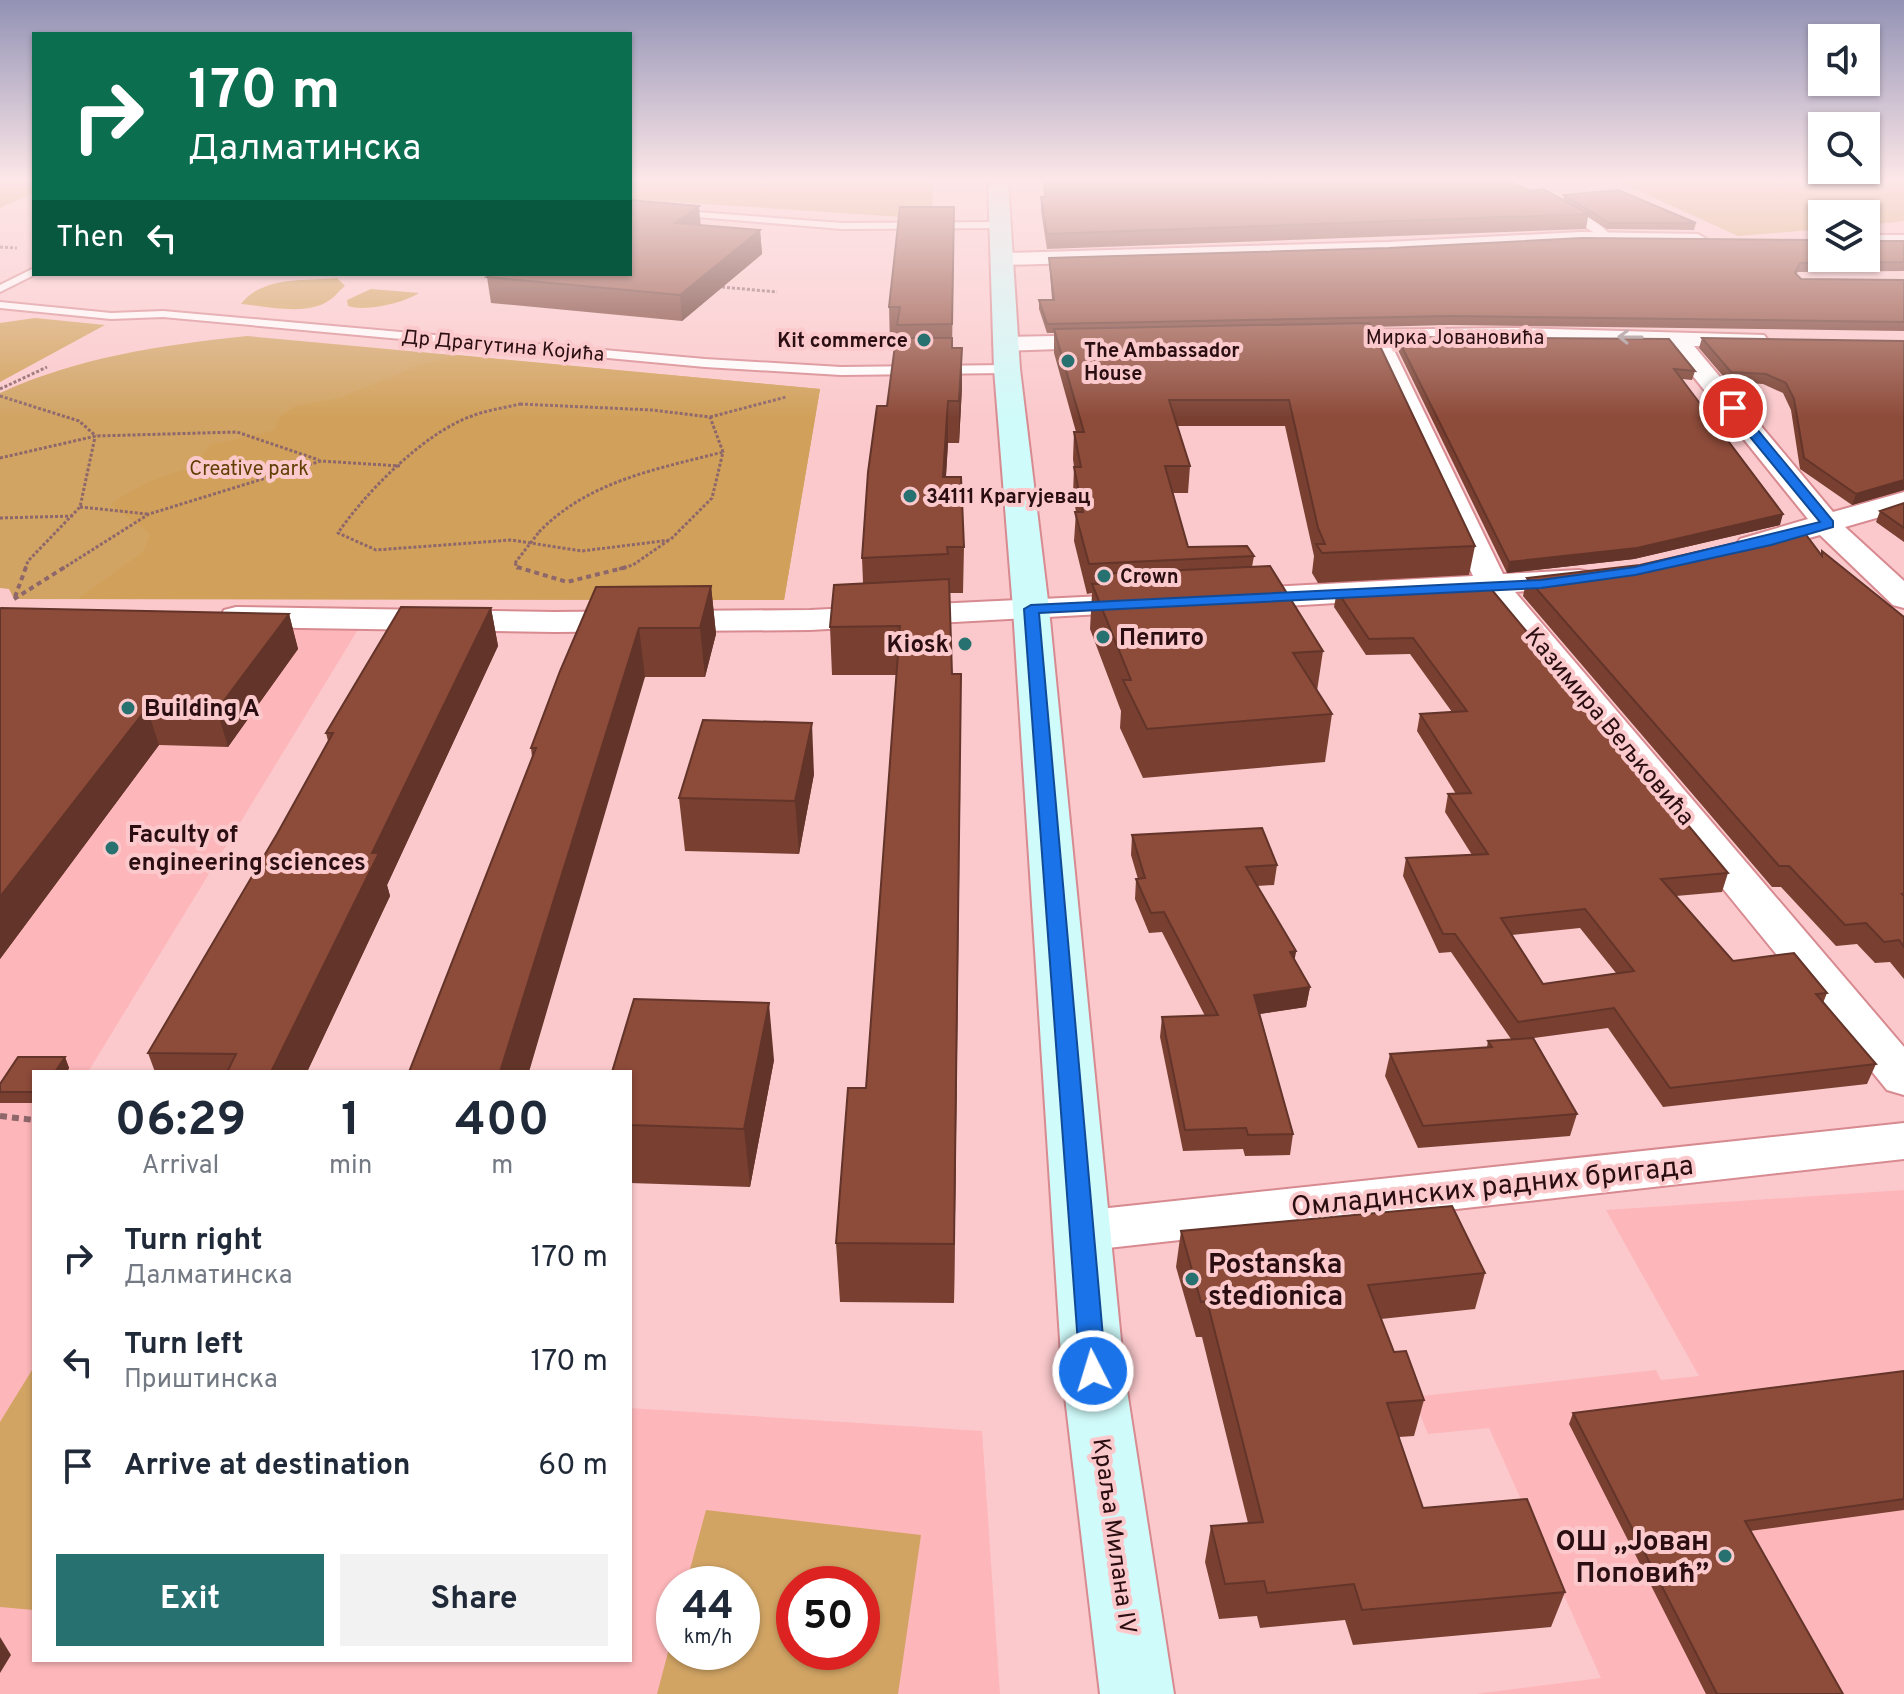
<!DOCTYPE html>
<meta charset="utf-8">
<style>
body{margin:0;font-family:Overpass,sans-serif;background:#f2f2f3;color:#1f2937;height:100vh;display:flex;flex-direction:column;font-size:30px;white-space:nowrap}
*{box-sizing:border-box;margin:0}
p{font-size:26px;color:#747a83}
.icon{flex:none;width:44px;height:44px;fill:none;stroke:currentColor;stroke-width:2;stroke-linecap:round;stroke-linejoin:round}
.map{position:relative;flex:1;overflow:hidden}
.sheet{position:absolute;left:32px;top:1070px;width:600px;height:592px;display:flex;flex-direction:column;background:#fff;border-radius:0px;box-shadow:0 2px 6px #0004}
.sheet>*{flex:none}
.banner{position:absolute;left:32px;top:32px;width:600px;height:244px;border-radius:0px;box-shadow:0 2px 6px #0004;background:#0b6e4f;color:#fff;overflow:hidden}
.tools{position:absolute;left:1808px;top:24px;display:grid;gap:16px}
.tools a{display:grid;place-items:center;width:72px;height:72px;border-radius:0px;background:#fff;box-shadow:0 2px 6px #0004;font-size:40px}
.speed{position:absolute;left:656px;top:1566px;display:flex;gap:16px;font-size:40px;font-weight:700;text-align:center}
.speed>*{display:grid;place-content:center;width:104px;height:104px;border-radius:50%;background:#fff;box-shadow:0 2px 6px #0004;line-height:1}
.speed small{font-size:20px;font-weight:400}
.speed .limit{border:12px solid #d22;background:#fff;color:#111}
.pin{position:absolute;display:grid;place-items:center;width:68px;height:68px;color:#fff;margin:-34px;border:4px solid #fff;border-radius:50%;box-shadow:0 2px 8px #0007}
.me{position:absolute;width:88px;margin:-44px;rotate:355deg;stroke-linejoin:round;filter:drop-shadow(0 0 6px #0008)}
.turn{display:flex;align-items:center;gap:28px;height:168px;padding:0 24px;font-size:36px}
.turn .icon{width:104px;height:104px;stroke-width:2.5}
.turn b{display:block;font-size:56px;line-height:68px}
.then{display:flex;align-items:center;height:76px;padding:0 24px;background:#0003;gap:16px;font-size:30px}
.eta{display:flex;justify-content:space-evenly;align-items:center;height:136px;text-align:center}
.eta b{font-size:48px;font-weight:700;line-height:56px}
.cta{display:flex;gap:16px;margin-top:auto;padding:16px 24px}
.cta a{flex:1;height:92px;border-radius:0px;background:#277171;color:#fff;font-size:32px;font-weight:700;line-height:92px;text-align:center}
.cta a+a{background:#f2f2f3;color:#1f2937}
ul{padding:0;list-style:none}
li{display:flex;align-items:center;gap:24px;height:104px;padding:0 24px}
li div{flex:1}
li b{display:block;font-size:30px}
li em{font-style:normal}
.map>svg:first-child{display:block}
.built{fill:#fdb6ba;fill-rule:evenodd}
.green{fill:#d1a464;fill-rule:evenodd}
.forest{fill:#d1a15b}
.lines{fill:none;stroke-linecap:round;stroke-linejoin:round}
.lane-casing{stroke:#d78a90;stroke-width:4}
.street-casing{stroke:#d78a90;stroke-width:4}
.secondary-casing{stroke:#d78a90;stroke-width:4}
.path-far2{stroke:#8e676a;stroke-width:3;stroke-dasharray:3 2;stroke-linecap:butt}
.path-far1{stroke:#8e676a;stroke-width:4;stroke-dasharray:5 4;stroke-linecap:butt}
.path{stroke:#8e676a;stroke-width:6;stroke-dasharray:7 5;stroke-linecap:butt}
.lane{fill:#fff;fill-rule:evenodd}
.street{fill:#fff;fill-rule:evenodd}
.secondary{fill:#cffbfa;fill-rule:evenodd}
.path-bridge{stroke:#8e676a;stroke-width:3;stroke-dasharray:3 2;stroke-linecap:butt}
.wall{fill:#794032;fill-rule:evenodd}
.shaded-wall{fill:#633429}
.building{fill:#8d4b3a;stroke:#633429;stroke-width:2;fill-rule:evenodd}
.oneway{stroke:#9f9394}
.route{fill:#1a73e8;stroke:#114b97;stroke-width:2}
.poi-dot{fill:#277171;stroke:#fbc9cc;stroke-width:3}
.labels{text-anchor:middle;stroke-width:8;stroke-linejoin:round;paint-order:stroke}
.far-street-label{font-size:20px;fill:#2a0e11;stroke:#fbc9cc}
.far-poi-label{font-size:20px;font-weight:bold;fill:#2a0e11;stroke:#fbc9cc;text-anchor:start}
.far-park-label{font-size:20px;fill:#603f04;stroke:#fbc9cc}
.poi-label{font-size:24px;font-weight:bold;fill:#2a0e11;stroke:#fbc9cc;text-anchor:start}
.street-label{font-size:24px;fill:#2a0e11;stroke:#fbc9cc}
.near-street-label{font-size:28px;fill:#2a0e11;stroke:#fbc9cc}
.near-poi-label{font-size:28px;font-weight:bold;fill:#2a0e11;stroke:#fbc9cc;text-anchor:start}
</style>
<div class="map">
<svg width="1904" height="1694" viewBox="0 0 1904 1694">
<rect width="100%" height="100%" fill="#fbc9cc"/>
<path class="built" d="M362 623 88 1072H34V1660H630V1408L982 1431 1000 1694H0V624ZM674 1584H742V1652H674ZM794 1584H862V1652H794Z
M1904 1190V1694H1475L1601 1678 1489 1428 1428 1434 1413 1397 1656 1370 1661 1380 1699 1376 1606 1210Z"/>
<path class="green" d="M630 181H933L932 219 630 199Z
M1617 181H1904V221L1866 225V214H1822V229L1738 236Z
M247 336 820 389 784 600 14 599 9 589 0 588V393C78 357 162 345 247 336Z
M32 1370H34V1610L0 1607V1422Z
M706 1510 921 1535 898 1694H657L674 1630V1652H742V1584H686ZM794 1584H862V1652H794Z"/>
<path class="forest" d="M0 181H34V192L0 208Z
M337 278 345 286C339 290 337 295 331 299 308 317 267 306 241 304 262 276 306 281 337 278Z
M371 289 419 293C404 303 365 312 348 306L347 300Z
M35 318 105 325 0 382V323Z
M458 355 820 389 784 600 77 599 143 552 150 534 110 504C137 487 163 473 194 468L210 445 275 430 279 418 295 406 339 398 420 365Z"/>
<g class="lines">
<g class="lane-casing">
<path id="lane" d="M1560 206C1578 206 1601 225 1614 238L1605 240 1560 210Z
M670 210 842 223 1001 222 1006 225 1001 228 842 229 673 215Z
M34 268 36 274 0 292V285Z
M0 302 111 313 163 311 705 359 841 367 1007 365 1013 369 1007 373 841 375 705 367 163 317 111 319 0 308Z"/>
</g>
<g class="street-casing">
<path id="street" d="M1580 232 1698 234 1708 240 1698 246 1580 244 1388 254 1003 265 993 259 1003 253 1388 242Z
M1866 235H1904V247H1866Z
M1516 328 1764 335 1768 340 1764 345 1756 347 1694 346 1833 512 1904 492V510L1845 527 1904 581V608L1893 605 1820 535 1751 554 1740 551 1736 545 1740 539 1808 519 1668 345 1391 344 1503 574 1579 570 1590 572 1595 579 1590 586 1515 592 1904 1047V1095L1887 1090 1483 594 1235 609 1224 606 1219 599 1224 592 1235 589 1473 576 1367 344 1344 342 1340 337 1352 330Z
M1108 335 1120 342 1116 347 1005 351 993 344 1005 337Z
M1144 594 1155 597 1160 604 1155 611 810 630 554 632 236 627 224 624 220 617 224 610 236 607 554 612 810 610Z
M1904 1123V1159L1081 1251 1062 1245 1055 1231 1062 1217 1081 1211Z"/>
</g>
<g class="secondary-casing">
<path id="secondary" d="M988 181H1008L1020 369 1049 609 1124 1371 1174 1694H1100L1062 1371 1013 609 994 369Z"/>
</g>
<path class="path-far2" d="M0 247 17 248
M722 287 777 292
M0 389 47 367
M0 396 79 421 96 436
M520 404 652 410 710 417 723 452 712 498 670 540 582 551 511 540 376 550 338 533C365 493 425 432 472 416 487 410 504 408 520 404Z
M710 417 786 397
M0 458 96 436 237 432 319 460
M80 507 148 514
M0 518 74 516
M539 532C588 481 657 469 723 452
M515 563 518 569
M25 569 28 561 80 507 95 437
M62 569 149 514 321 461 400 466
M619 569 633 565 669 540"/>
<path class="path-far1" d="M517 567 567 582 627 567
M15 597 26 567
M14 599 65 567"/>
<path class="path" d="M0 1116 34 1120"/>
<use href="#lane" class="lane"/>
<use href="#street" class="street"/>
<use href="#secondary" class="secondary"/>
<path class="path-bridge" d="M515 563 539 532"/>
</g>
<path class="wall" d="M1043 181H1510L1530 191 1563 200 1564 195 1696 223 1694 230 1607 229 1588 217 1586 229 1047 249 1041 211V197H1044Z
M700 225 760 230 762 254 682 321 491 303 487 277Z
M954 240 952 348 962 387 959 443H948L946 477 964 547 963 593H949L952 674H961L954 1303 840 1302 836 1243 866 1088 897 675H832L830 627 863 583 862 558 887 406 895 345H890L889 307Z
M1869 241H1904V271L1798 272 1796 274 1801 279 1904 280V331L1449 325 1370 327 1475 546 1469 575 1318 583 1312 573 1314 556 1285 426H1177L1190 466 1188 493H1173L1188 547 1254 556 1252 567 1323 651 1317 691 1332 714 1325 762 1143 778 1120 728 1121 711 1090 629 1092 593 1087 594 1074 541 1076 512 1073 494 1074 467 1073 459 1074 432H1076L1054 353V333H1047L1039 309V300H1052L1049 258Z
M1397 337 1695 371 1692 380 1682 379 1780 525 1634 559 1507 573 1396 346Z
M1702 338 1904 341V490L1852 505 1800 469 1791 410 1783 393 1763 384 1728 382 1699 348Z
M1904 503V542L1876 522 1880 511Z
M1822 551 1904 617V979L1890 962 1875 963 1857 944 1836 946 1781 887H1772L1523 596 1527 578 1821 555Z
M1487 584 1728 873 1722 892 1676 896 1733 961 1827 993 1823 1003 1876 1064 1867 1084 1663 1107 1608 1028 1534 1038 1577 1114 1570 1136 1418 1148 1385 1076 1390 1054 1487 1047 1488 1041 1511 1039 1451 952 1439 953 1403 876 1406 858 1472 855 1445 812 1448 794H1456L1417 731 1420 714 1452 712 1410 654 1366 655 1334 607 1337 591ZM1580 928 1616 973 1543 984 1512 935Z
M711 586 716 634 705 677H645L532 757 531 748 560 671Z
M491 608 498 646 387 885 390 896 307 1072H155L148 1053 277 834 328 741 326 733Z
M0 610 289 614 298 649 228 747 159 745 0 959Z
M814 774 799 854 685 851 679 798Z
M1132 835 1277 865 1274 885 1257 886 1296 951 1294 960 1310 987 1306 1007 1260 1014 1293 1134 1290 1155 1245 1156 1243 1149 1183 1151 1160 1037 1162 1017 1205 1016 1162 932 1149 933 1135 899 1136 879H1138L1131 855Z
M65 1057 69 1068 67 1072H34V1103H0V1084Z
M774 1060 750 1187 630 1183V1072Z
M1181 1231 1485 1273 1475 1309 1381 1319 1394 1352 1424 1400 1414 1436 1399 1437 1423 1508 1565 1592 1551 1627 1353 1645 1345 1620 1260 1628 1257 1616 1219 1619 1205 1562 1211 1526 1248 1523 1202 1337H1196L1176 1267Z
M1904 1371V1510L1750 1531 1843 1694H1706L1569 1424 1573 1413Z"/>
<path class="shaded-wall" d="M699 206 701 229 675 223Z
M760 230 762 254 682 321 680 295Z
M962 348V387L959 443V401Z
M948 401V443L943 521V477Z
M1904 480V490L1852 505 1856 494Z
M1783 514 1780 525 1634 559 1507 573 1509 562Z
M711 586 716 634 705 677 700 628Z
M491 608 498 646 387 885 390 896 307 1072H271L372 853Z
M289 614 298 649 228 747 217 710Z
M639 628 645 677 529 1072H500Z
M147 708 159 745 0 959V897Z
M812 723 814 774 799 854 795 801Z
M961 724 954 1303V1244Z
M1296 951 1293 971 1290 952Z
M1310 987 1306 1007 1252 1015 1254 995Z
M769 1003 774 1060 750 1187 744 1129Z
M65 1057 69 1068 67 1072H55Z
M0 1637 11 1655 0 1673Z"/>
<path class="building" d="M1044 181H1510L1530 191 1543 189 1589 214 1047 234 1041 197H1046Z
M1618 190 1696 223H1609L1564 195Z
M630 200 699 206 675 223 760 230 680 295 487 277 492 274H630Z
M900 207H954L952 324 897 325 900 307H889Z
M1582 238 1822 240V258H1866V240L1869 241H1904V262L1800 263 1795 273 1801 279 1904 280V322L1451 316 1047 324 1039 300H1054L1049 258 1389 248Z
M1369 323 1475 546 1322 553 1316 544H1325L1318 528 1289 400H1169L1190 466H1165L1188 547 1247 546 1254 556 1089 564 1075 512H1083L1074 467H1081L1074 432H1084L1054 329Z
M1397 337 1669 339 1695 371 1674 369 1783 514 1637 548 1509 562Z
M896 338H952V348H962L959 401H948L943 477H961L964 547H947L948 554 862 558 868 472 877 406H887Z
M1702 338 1904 341V480L1856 494 1804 458 1794 399 1786 383 1766 374 1731 372Z
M1904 503V528L1880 511Z
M1801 528 1822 556V551L1904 617V894H1902L1904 896V947L1899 940 1884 942 1866 923 1845 925 1789 866H1779L1527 578 1640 565Z
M1270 566 1323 651 1293 653 1332 714 1147 729 1123 680H1131L1092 584H1099L1096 574Z
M949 579 952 674H961L954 1244 836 1243 848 1088H866L900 626 830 627 834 585Z
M1487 584 1728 873 1661 879 1733 961 1794 953 1827 993 1816 994 1876 1064 1670 1088 1614 1008 1518 1022 1455 934H1443L1406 858 1488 854 1448 794 1471 793 1420 714 1467 711 1413 638 1369 639 1337 591ZM1585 909 1634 971 1543 984 1501 918Z
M711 586 700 628H639L500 1072H409L536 748H531L560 671 596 587Z
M401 607 491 608 372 853H379L271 1072H227L236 1054 148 1053 277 834 333 733H326Z
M1 608 289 614 217 710 147 708 0 897V610Z
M703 720 812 723 795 801 679 798Z
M1262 828 1277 865 1246 867 1296 951 1290 952 1310 987 1254 995 1293 1134 1248 1135 1246 1128 1185 1130 1162 1017 1218 1015 1164 912 1151 913 1136 879 1145 878 1132 835Z
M634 999 769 1003 744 1129 630 1125V1072H612Z
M1533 1038 1577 1114 1423 1126 1390 1054 1492 1047 1488 1041Z
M18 1057H65L55 1072H34V1092H0V1084Z
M1452 1206 1485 1273 1368 1285 1394 1352 1406 1351 1424 1400 1387 1403 1423 1508 1527 1499 1565 1592 1362 1610 1354 1584 1267 1593 1264 1581 1225 1584 1211 1526 1263 1522 1207 1301 1201 1302 1181 1231Z
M1904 1371V1499L1745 1521 1843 1694H1717L1573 1413Z"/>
<defs><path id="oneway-shaft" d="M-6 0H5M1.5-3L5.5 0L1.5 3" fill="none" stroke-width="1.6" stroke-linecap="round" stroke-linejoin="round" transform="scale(2)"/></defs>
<use class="oneway" href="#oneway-shaft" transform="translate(1630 337) rotate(-179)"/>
<linearGradient id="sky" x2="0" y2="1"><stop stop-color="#9292b5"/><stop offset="0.43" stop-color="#fde7e8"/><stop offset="1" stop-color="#fde7e8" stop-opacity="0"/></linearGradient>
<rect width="1904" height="418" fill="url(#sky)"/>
<path class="route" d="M1728 405H1737L1833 521V527L1771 545 1635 575 1541 588 1039 613 1106 1371 1102 1379 1093 1382 1084 1379 1080 1371 1024 609 1031 605 1541 580 1635 567 1820 522 1728 410Z"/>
<g class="poi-dot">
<circle cx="924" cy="340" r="8"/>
<circle cx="1068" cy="361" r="8"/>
<circle cx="910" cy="496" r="8"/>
<circle cx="1104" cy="576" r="8"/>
<circle cx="1103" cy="637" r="8"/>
<circle cx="965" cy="644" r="8"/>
<circle cx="128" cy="708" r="8"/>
<circle cx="112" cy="848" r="8"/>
<circle cx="1192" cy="1279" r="8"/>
<circle cx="1725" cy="1556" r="8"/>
</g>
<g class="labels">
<g class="far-street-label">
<text x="1455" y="344">Мирка Јовановића</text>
<text transform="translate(503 345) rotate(5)" y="7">Др Драгутина Којића</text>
</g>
<g class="far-poi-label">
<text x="908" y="347" text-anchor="end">Kit commerce</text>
<text x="1084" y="357">The Ambassador<tspan x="1084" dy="23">House</tspan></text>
<text x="926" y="503">34111 Крагујевац</text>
<text x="1120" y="583">Crown</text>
</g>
<g class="far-park-label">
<text x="249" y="475">Creative park</text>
</g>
<g class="poi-label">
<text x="1119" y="645">Пепито</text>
<text x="949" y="652" text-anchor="end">Kiosk</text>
<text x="144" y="716">Building A</text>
<text x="128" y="842">Faculty of<tspan x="128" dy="28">engineering sciences</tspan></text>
</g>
<g class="street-label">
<text transform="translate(1610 726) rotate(50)" y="8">Казимира Вељковића</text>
<text transform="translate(1115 1536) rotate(82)" y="8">Краља Милана IV</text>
</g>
<g class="near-street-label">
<text transform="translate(1492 1185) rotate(-6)" y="10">Омладинских радних бригада</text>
</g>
<g class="near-poi-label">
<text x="1208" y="1273">Postanska<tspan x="1208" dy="32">stedionica</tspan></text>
<text x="1709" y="1550" text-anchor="end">ОШ „Јован<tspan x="1709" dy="32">Поповић”</tspan></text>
</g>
</g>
</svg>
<div class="tools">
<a><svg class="icon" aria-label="sound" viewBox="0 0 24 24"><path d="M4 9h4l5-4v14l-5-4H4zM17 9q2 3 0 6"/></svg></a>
<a><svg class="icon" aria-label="search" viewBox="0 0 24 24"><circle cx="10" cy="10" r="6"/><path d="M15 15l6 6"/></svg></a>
<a><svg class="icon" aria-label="layers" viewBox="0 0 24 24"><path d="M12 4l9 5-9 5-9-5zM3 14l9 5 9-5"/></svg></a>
</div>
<div class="speed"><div>44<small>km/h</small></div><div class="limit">50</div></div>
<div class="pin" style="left:1733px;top:408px;background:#d93025"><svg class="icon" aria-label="arrive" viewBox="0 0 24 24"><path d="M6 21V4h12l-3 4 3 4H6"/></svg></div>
<svg class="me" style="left:1093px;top:1371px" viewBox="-20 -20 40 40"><circle r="17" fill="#1a73e8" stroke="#fff" stroke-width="3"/><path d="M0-11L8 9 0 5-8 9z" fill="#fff"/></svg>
<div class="banner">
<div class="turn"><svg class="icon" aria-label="right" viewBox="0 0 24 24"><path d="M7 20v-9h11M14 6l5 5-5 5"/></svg><div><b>170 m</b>Далматинска</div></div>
<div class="then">Then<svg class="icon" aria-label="left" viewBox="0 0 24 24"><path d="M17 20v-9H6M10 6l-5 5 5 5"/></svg></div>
</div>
<section class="sheet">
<div class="eta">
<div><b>06:29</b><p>Arrival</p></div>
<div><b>1</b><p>min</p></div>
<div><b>400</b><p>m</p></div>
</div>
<ul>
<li><svg class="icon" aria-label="right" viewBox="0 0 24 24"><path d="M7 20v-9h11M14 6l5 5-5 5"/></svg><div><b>Turn right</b><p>Далматинска</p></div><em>170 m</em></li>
<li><svg class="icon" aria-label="left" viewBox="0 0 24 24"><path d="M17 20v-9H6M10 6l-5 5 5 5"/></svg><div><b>Turn left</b><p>Приштинска</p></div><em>170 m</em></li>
<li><svg class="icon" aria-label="arrive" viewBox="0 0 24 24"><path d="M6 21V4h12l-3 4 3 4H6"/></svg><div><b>Arrive at destination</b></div><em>60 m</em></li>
</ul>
<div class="cta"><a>Exit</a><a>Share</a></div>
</section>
</div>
